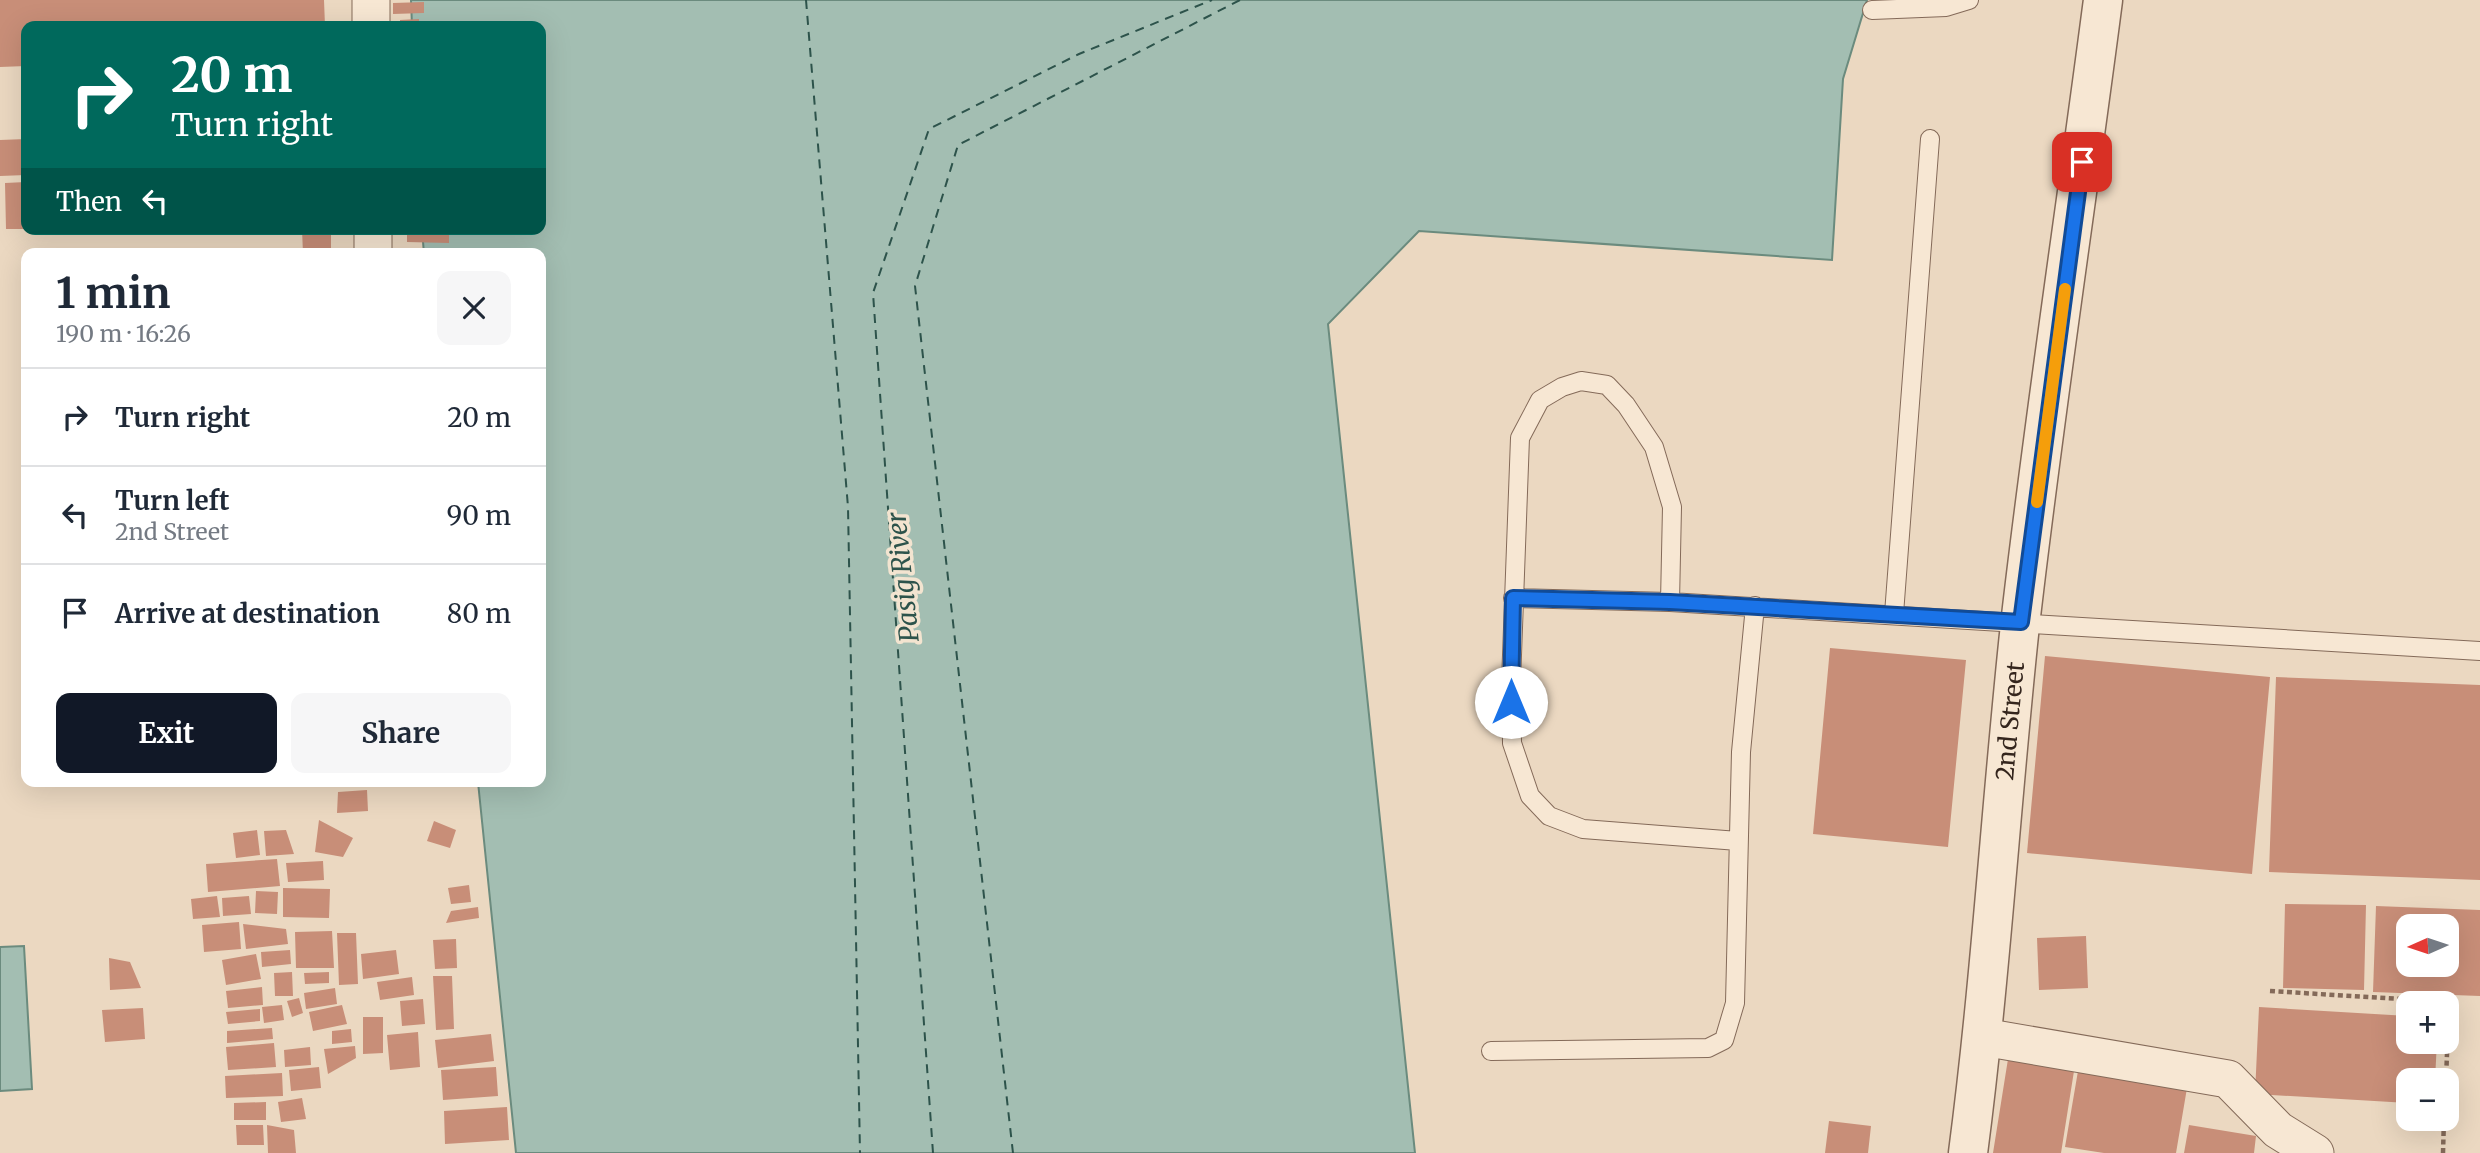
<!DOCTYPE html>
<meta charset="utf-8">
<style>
body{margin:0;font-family:Merriweather,serif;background:#f6f6f7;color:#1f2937;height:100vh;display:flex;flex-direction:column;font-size:26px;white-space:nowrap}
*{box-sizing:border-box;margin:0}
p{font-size:23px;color:#747a83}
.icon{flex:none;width:38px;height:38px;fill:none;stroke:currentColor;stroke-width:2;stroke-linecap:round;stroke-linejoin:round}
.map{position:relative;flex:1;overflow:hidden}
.details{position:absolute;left:21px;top:248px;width:525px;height:539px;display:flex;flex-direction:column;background:#fff;border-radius:14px;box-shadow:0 7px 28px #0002}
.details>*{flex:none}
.top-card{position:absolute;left:21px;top:21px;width:525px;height:214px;border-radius:14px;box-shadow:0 7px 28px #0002;background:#00695c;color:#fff;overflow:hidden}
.needle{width:46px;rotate:267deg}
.buttons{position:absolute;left:2396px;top:914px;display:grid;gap:14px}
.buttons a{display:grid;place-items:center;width:63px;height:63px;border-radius:14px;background:#fff;box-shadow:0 7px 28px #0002;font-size:35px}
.pin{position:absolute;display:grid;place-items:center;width:60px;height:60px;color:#fff;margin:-30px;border-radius:14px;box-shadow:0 4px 10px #0006}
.me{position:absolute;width:77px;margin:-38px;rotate:0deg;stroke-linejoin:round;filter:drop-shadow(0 0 5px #0008)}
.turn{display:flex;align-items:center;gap:24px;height:147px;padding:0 35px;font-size:32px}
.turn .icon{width:91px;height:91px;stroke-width:2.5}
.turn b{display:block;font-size:49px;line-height:60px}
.then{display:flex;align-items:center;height:66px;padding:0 35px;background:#0003;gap:14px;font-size:26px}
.round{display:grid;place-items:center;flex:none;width:74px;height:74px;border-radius:14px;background:#f6f6f7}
.summary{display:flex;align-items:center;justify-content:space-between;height:119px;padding:0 35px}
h1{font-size:42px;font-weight:700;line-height:52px}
.cta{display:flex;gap:14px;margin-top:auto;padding:14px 35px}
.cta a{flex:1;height:80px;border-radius:14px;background:#111827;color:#fff;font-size:28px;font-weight:700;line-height:80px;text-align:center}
.cta a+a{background:#f6f6f7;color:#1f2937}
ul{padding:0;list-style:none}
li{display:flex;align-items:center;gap:21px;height:98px;padding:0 35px;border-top:2px solid #e0e1e3}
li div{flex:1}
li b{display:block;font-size:26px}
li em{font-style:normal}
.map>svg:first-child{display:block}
.water{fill:#a3beb2;stroke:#6b8b7e;stroke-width:2}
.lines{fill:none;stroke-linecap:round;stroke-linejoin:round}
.ferry{stroke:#2d534b;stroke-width:2;stroke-dasharray:9 7;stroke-linecap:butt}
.building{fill:#c88e78;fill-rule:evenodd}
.service-casing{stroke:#846a59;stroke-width:20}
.minor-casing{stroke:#846a59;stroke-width:39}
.tertiary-casing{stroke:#846a59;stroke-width:41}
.path{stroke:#846a59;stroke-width:4.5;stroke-dasharray:5 3.5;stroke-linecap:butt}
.service{stroke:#f7e7d3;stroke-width:18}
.minor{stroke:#f7e7d3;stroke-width:37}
.tertiary{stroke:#f7e7d3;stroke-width:38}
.route-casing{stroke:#114b97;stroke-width:18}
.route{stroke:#1a73e8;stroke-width:12}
.slow{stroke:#f59e0b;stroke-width:12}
.labels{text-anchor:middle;stroke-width:7;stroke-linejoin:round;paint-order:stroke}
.street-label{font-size:24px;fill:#34251d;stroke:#f3e4d0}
.water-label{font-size:26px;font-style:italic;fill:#2d534b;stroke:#f3e4d0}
</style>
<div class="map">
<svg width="2480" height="1153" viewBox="0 0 2480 1153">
<rect width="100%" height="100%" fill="#ebd8c1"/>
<path class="water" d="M411 0H1867L1843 79 1832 260 1419 231 1328 324 1415 1153H516L478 782H541V254H424L422 229H541V26H412Z
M24 946 32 1089 0 1091V947Z"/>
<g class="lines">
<path class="ferry" d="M806 0 848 507 860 1153
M933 1153 873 293 929 129 1079 54 1212 0
M1013 1153 915 286 958 145 1240 0"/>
</g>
<path class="building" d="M0 0H324L325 26H26V66L0 67Z
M424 2V13L393 14V3Z
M419 19V26H400V20Z
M26 139V175L0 176V140Z
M26 182V229H6L5 183Z
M302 229H331V254H303Z
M407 229H449V243L407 242Z
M1830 648 1966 660 1948 847 1813 834Z
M2045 656 2270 677 2252 874 2027 853Z
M2276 677 2480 685V880L2269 872Z
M367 790 368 811 337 813 338 792Z
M319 820 353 838 343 857 315 852Z
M434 821 456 830 450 848 427 841Z
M257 830 260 855 236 858 233 833Z
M286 830 294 854 266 856 264 831Z
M277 859 280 886 208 892 206 864Z
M323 861 324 880 288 882 286 863Z
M469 885 471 902 451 904 448 888Z
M283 888 330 889 329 918 283 917Z
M256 891 278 892 277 914 255 913Z
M217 896 220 917 193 919 191 899Z
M249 896 251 914 223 916 222 898Z
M2285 904 2366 905 2364 990 2283 988Z
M2376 906 2480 910V996L2373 992ZM2408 926H2446V964H2408Z
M478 907 479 918 446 923 451 911Z
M239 922 241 949 204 952 202 925Z
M243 924 286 929 288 944 246 949Z
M332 931 334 968H296L295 932Z
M337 933H356L358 984 339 985Z
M2086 936 2088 988 2039 990 2037 938Z
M456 939 457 968 435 969 433 940Z
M290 950 291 964 262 967 261 952Z
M396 950 399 974 363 979 361 954Z
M256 954 261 979 226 985 222 960Z
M109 958 130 962 141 988 110 990Z
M292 972 293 996H275L274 973Z
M329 972V983L305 984 304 973Z
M433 976H452L454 1029 436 1030Z
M412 977 414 995 380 1000 377 982Z
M262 987 263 1005 228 1008 226 991Z
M335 988 337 1004 306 1009 304 993Z
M299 998 303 1013 292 1017 287 1001Z
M423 999 425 1024 402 1026 400 1001Z
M282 1005 284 1020 264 1023 262 1007Z
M342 1005 347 1024 313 1031 309 1012Z
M2259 1007 2408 1016V1041H2437L2435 1080H2408V1103L2255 1094Z
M143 1008 145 1039 105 1042 102 1010Z
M260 1009V1021L228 1024 226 1012Z
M363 1017H383V1053L363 1054Z
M272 1028 273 1039 227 1043V1031Z
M351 1029 352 1042 332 1044V1031Z
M418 1032 420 1067 390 1070 387 1035Z
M491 1034 494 1061 438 1068 435 1040Z
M274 1043 276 1067 228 1070 226 1047Z
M355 1046 356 1058 328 1074 324 1049Z
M310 1047 311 1065 285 1067 284 1050Z
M2008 1059 2074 1071 2061 1153H1993Z
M319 1067 321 1088 291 1091 289 1070Z
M496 1067 498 1096 443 1100 441 1070Z
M2078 1071 2187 1088 2176 1153H2104L2065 1147Z
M282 1073 283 1096 226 1098 225 1076Z
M302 1098 306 1119 281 1122 278 1102Z
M266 1102V1120H234V1103Z
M507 1107 509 1140 445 1144 444 1111Z
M1829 1121 1871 1126 1868 1153H1825Z
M236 1125H263L264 1145H237Z
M267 1125 294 1130 296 1153H268Z
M2189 1125 2256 1136 2254 1153H2184Z"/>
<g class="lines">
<g class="service-casing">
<path id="service" d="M1872 10 1946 7 1969 0
M1513 598 1670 602
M1894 614 1930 139
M1738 841 1583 829 1549 816 1530 796 1512 743 1511 682 1520 438 1540 400 1562 387 1581 381 1607 385 1626 405 1654 447 1672 507 1670 602 2480 651
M1491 1051 1708 1048 1724 1040 1735 1003 1741 752 1755 606"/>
</g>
<g class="minor-casing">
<path id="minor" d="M371 0V26
M373 229V254
M1983 1037 2228 1079 2278 1130 2315 1153"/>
</g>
<g class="tertiary-casing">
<g id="tertiary">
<path id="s1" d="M1968 1153C1991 978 2001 801 2020 625 2044 416 2076 208 2103 0"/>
</g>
</g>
<path class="path" d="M2270 991 2449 1002 2446 1080
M2443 1153 2444 1118"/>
<use href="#service" class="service"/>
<use href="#minor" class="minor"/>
<use href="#tertiary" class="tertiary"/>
</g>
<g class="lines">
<g class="route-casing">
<path id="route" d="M1511 702 1513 598 1670 602 2021 622 2082 162"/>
</g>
<use href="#route" class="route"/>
<path class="slow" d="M2037 502 2065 289"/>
</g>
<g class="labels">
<g class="street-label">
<text dy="8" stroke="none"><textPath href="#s1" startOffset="434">2nd Street</textPath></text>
</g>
<g class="water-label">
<text transform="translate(903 577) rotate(-96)" y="9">Pasig River</text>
</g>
</g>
</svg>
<div class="buttons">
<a><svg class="needle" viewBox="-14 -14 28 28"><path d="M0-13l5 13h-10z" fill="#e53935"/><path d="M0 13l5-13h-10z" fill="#747a83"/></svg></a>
<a>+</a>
<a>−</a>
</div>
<div class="pin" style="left:2082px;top:162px;background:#d93025"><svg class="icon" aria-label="arrive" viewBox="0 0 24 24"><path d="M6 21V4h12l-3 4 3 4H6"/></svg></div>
<svg class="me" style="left:1511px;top:702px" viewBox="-20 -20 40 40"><circle r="19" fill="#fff"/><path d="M0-13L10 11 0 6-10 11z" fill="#1a73e8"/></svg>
<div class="top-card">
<div class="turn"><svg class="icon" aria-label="right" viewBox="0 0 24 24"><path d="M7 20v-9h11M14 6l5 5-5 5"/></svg><div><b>20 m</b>Turn right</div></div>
<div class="then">Then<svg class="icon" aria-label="left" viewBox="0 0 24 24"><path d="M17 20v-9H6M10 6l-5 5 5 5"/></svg></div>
</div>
<section class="details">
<div class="summary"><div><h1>1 min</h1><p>190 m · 16:26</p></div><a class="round"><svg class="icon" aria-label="close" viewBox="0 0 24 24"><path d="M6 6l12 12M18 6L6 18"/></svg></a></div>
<ul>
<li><svg class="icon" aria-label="right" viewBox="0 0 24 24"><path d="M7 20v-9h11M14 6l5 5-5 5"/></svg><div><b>Turn right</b></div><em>20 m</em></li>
<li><svg class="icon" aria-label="left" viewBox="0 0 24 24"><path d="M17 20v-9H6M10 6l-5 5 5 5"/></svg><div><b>Turn left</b><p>2nd Street</p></div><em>90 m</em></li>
<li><svg class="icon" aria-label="arrive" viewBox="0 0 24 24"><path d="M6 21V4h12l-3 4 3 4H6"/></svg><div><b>Arrive at destination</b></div><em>80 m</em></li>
</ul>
<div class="cta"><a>Exit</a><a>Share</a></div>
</section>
</div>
